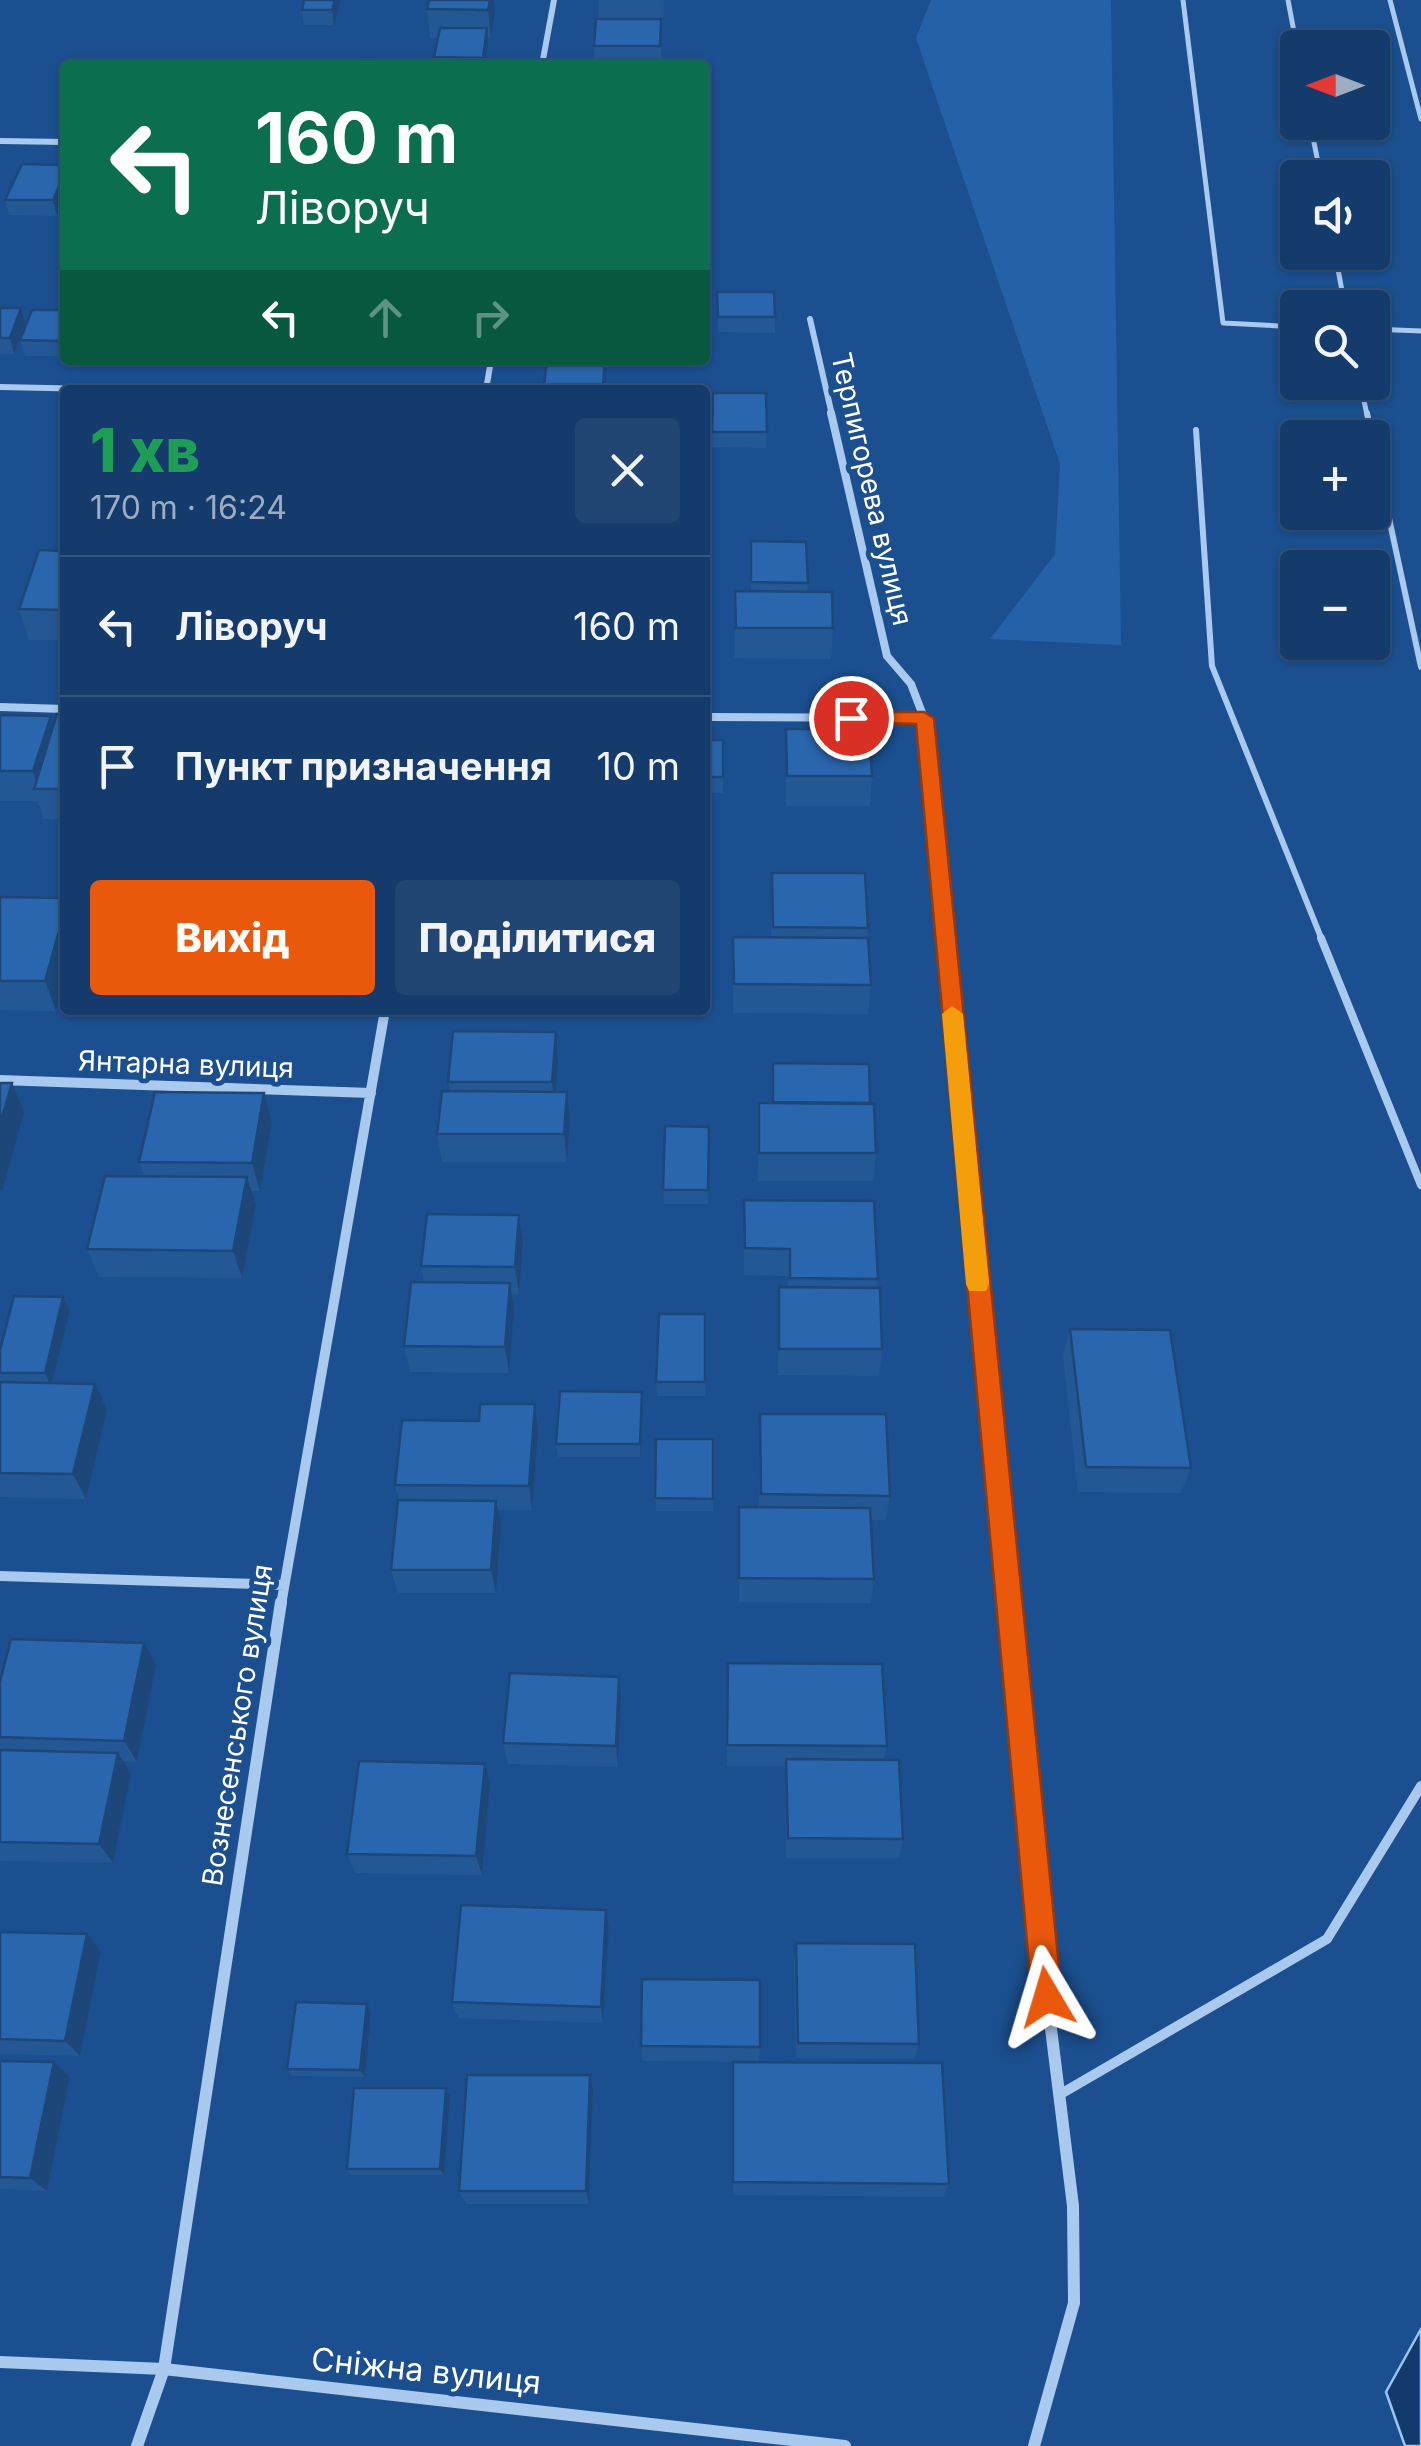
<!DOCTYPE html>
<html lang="uk">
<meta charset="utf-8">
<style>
body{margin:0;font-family:Inter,sans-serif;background:#214673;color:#f1f3f6;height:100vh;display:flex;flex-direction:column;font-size:38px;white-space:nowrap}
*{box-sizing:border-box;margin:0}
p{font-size:32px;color:#9dadc1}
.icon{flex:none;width:55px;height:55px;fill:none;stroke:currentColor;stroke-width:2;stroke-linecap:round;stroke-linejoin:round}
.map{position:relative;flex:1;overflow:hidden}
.side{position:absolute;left:60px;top:385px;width:650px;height:630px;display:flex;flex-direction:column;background:#143b6b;border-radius:10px;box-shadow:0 2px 8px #0004,0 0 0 2px #33557e}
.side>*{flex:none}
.guide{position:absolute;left:60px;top:60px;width:650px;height:305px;border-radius:10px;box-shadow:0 2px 8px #0004,0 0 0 2px #33557e;background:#0b6e4f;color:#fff;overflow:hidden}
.needle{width:65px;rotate:270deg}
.tools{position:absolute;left:1280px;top:30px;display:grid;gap:20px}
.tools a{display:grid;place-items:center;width:110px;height:110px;border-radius:10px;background:#143b6b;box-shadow:0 2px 8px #0004,0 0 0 2px #33557e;font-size:50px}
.pin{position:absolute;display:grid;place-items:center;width:85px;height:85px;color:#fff;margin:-42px;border:5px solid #fff;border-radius:50%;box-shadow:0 2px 10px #0007}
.me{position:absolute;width:110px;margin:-55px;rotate:353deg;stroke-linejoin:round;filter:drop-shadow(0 0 8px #0008)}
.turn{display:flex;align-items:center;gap:35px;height:210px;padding:0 30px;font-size:45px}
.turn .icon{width:130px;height:130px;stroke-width:2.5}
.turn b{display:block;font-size:70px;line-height:85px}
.lanes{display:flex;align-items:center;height:95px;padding:0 30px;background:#0003;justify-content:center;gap:50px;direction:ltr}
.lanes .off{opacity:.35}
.round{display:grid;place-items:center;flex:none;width:105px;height:105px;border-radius:10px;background:#214673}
.summary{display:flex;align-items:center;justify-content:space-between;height:170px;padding:0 30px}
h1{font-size:60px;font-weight:800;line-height:75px;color:#1e9e55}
.action{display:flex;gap:20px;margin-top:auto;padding:20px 30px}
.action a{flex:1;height:115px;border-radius:10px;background:#ea580c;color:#fff;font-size:40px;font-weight:800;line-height:115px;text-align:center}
.action a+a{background:#214673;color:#f1f3f6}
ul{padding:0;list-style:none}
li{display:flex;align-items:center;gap:30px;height:140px;padding:0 30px;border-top:2px solid #33557e}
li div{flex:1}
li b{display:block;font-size:38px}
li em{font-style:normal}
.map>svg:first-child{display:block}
.green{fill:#2461a8}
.water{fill:#123a6d;stroke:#9cc4f0;stroke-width:2.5}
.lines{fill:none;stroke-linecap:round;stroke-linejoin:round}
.service-far3{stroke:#a9c9ee;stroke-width:5}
.service-far2{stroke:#a9c9ee;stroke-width:6}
.service-far1{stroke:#a9c9ee;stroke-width:8}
.service{stroke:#a9c9ee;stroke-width:10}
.minor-far3{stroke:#a9c9ee;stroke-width:6}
.minor-far2{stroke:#a9c9ee;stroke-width:8}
.minor-far1{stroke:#a9c9ee;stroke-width:10}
.minor{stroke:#a9c9ee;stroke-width:12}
.wall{fill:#245895}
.shaded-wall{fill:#1d4779}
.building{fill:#2a66ad;stroke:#1d4779;stroke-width:2.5}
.route{fill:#ea580c;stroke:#983908;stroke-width:2.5}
.slow{fill:#f59e0b}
.labels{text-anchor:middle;stroke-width:10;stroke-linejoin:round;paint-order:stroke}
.street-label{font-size:28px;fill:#fff;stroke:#1b4f8f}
.near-street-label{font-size:32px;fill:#fff;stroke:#1b4f8f}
</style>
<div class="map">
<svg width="1421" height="2446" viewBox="0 0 1421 2446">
<rect width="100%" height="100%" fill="#1b4f8f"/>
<path class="green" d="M931 0H1111L1121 645 990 639 1055 554 1060 464 916 38Z"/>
<path class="water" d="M1421 2329V2446H1405L1386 2392Z"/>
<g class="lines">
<path class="service-far3" d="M1183 0 1223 323 1298 327
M1288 0 1298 53
M1390 0 1421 119
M1310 122 1321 178
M1335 252 1345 308
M1372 329 1421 331
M1360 382 1367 415"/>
<path class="service-far2" d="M1367 413 1372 438
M1196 430 1212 666 1322 940
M1372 439 1421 667"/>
<path class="service-far1" d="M1321 938 1421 1185"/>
<path class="service" d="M1059 2095 1327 1939 1421 1786"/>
<path class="minor-far3" d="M542 65 554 0
M0 141 65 142
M810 319 832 415
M0 387 141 390
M486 390 491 360"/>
<path class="minor-far2" d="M831 413 887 656 911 684 924 718 945 940
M0 707 65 709
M705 717 924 718"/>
<path class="minor-far1" d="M945 938 1008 1605
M0 1080 371 1093
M0 1576 284 1585
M281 1605 385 1010"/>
<path class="minor" d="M1008 1602 1039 1932 1073 2206 1074 2303 1034 2446
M0 2362 164 2369 845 2446
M137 2446 164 2369 281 1602"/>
</g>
<path class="wall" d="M304 0H340L334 25H304L302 10Z
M494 0 495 13 491 38H488L485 65H361L435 59 438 38H430L427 9Z
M599 0H664L663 23H661V65H595L594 46 599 19Z
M65 165 57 216 9 215 5 200Z
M717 292 775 317V333L718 332Z
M0 308H21L26 324 14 354H0Z
M65 310V356H25L20 340Z
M331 360H369V362H332Z
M547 360H606L605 390H545Z
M713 393 767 432 766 448 712 447Z
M751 541 808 583 807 592 833 628 831 659 735 658V591L751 592Z
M65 551V640H29L19 609Z
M65 714V819H44L38 801H0V715L54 725Z
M786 729 872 776 870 806H786Z
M705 740H723V793H705Z
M772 873 868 928 867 938 871 985 868 1014 733 1013V937H771Z
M705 880H710V950H705Z
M0 897 65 898V978L56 1011 0 1010Z
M194 1010H291L290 1015 195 1014Z
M558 1061 556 1092 570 1120 567 1162H442L437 1134 450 1091 448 1082Z
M773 1063 870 1104 876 1153 873 1181H758L759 1103H773Z
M264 1093 272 1122 260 1191H251L256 1205 242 1278 99 1277 87 1249 144 1176 139 1162Z
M709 1127 708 1204H664L663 1190Z
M744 1200 878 1279 877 1288 882 1349 879 1376 778 1375 779 1287H788V1276L744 1275Z
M523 1242 519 1294H512L514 1309 509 1373 410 1372 404 1346 424 1282 421 1266Z
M63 1297 70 1311 52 1383 107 1410 86 1499 0 1497V1350Z
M705 1314V1396H657L656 1382Z
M1070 1329 1191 1468 1181 1493 1078 1492 1063 1356Z
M642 1392 640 1457H558L556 1444Z
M760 1414 890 1496 886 1520H871L874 1579 871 1603 739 1602V1507H759Z
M538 1430 532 1510H498L501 1525 496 1593H398L391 1570 399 1500 395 1485Z
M713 1439V1511H656L655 1498Z
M728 1663 887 1746 884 1760 903 1839 899 1858H786L785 1780 786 1766H727Z
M156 1665 137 1762 123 1761 131 1774 113 1863 0 1861V1682Z
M621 1698 618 1767 508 1764 503 1743Z
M490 1784 482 1875 355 1873 347 1854Z
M606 1910 609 1928 603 2023 458 2018 452 2002Z
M0 1932 87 1934 101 1952 80 2056 0 2054Z
M796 1943 919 2044 914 2059 796 2058 794 1961Z
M371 2013 365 2077 292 2076 287 2069Z
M641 2046 760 2047 759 2062 642 2061Z
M0 2061 54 2062 70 2077 47 2191 0 2189Z
M732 2077 949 2184 943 2197 733 2195Z
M446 2088 450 2096 444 2175H351L347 2169Z
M593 2090 589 2204H466L459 2191Z"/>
<path class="shaded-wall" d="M335 0H340V2L334 25 332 10Z
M490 0H494L495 13 491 38 488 10Z
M487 28 488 43 485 65H484L483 58Z
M65 173V197L57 216 53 200Z
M21 308 26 324 14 354 10 338Z
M605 360 607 369 605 390H604Z
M51 716 61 746 39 789 33 771Z
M65 910V978L56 1011 45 981Z
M556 1032 558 1061 555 1111 552 1082Z
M12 1083 24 1112 2 1192 0 1188V1124Z
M567 1092 570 1120 567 1162 564 1134Z
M264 1093 272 1122 260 1191 252 1163Z
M247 1177 256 1205 242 1278 233 1251Z
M519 1215 523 1242 519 1294 515 1267Z
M510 1283 514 1309 509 1373 505 1347Z
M63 1297 70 1311 51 1387 45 1373Z
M95 1384 107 1410 86 1499 73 1474Z
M642 1392 643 1405 640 1457V1444Z
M535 1404 538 1430 532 1510 529 1486Z
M496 1501 501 1525 496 1593 491 1570Z
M144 1643 156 1665 137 1762 124 1741Z
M619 1677 621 1698 618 1767 616 1746Z
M118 1753 131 1774 113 1863 99 1844Z
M485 1764 490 1784 482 1875 476 1856Z
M606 1910 609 1928 603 2023 601 2007Z
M87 1934 101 1952 80 2056 65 2041Z
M367 2004 371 2013 365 2077 360 2070Z
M54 2062 70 2077 47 2191 30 2178Z
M590 2075 593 2090 589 2204 586 2191Z
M446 2088 450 2096 444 2175 440 2169Z"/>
<path class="building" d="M304 0H335L332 10H302Z
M429 0H490L488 10 427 9Z
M596 19H661L660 46H594Z
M440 28H487L483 58 434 57Z
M362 59 440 60 438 65H361Z
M22 164 65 165V173L53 200H5Z
M717 292H774L775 317H718Z
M0 308H21L10 338H0Z
M32 310H65V341L20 340Z
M547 360H605L603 386 544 385Z
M176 388 236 389V390H175Z
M713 393H766L767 432H712Z
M751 541 806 542 808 583 751 582Z
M39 550 65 551V610L19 609Z
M735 591 832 592 833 628H736Z
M57 714H65V789H34Z
M0 715 51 716 33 771H0Z
M786 729H869L872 776H787Z
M705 740H723V777H705Z
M772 873H865L868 928 773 927Z
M705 880H710V934H705Z
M0 897 65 898V910L45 981H0Z
M733 937 868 938 871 985 734 984Z
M453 1031 556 1032 552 1082H448Z
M773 1063 869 1064 870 1103 773 1102Z
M0 1083H12L0 1124Z
M442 1091 567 1092 564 1134H437Z
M155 1092 264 1093 252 1163 139 1162Z
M759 1103 874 1104 876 1153H759Z
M665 1126 709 1127 708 1190H663Z
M105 1176 247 1177 233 1251 87 1249Z
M744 1200 874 1201 878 1279 790 1278V1249L745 1248Z
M427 1214 519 1215 515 1267 421 1266Z
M411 1282 510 1283 505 1347 404 1346Z
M779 1287 880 1288 882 1349H779Z
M14 1296 63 1297 45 1373H0V1350Z
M659 1314H705V1382H656Z
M1070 1329 1170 1330 1191 1468 1086 1467Z
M0 1382 95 1384 73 1474 0 1473Z
M560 1391 642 1392 640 1444H556Z
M480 1404H535L529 1486 395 1485 402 1420 479 1421Z
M760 1414H886L890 1496 761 1494Z
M656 1439H713V1499L655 1498Z
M398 1500 496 1501 491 1570H391Z
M739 1507 870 1508 874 1579 739 1578Z
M11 1639 144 1643 124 1741 0 1737V1682Z
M728 1663 882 1664 887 1746 727 1745Z
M510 1673 619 1677 616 1746 503 1743Z
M0 1750 118 1753 99 1844 0 1842Z
M786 1759 899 1760 903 1839 788 1838Z
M359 1761 485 1764 476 1856 347 1854Z
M461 1905 606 1910 601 2007 452 2002Z
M0 1932 87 1934 65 2041 0 2039Z
M796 1943 915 1944 919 2044 798 2043Z
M642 1979 760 1980V2047L641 2046Z
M296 2002 367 2004 360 2070 287 2069Z
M0 2061 54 2062 30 2178 0 2177Z
M733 2062 942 2063 949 2184 733 2182Z
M467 2075H590L586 2191H459Z
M354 2088H446L440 2169H347Z"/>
<path class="route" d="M851 712H924L934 718 1062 1997 1057 2007 1047 2011 1037 2007 1032 1997 916 724 845 722 842 718Z"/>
<path class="slow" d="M952 1006 963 1014 989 1284 986 1291H969L966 1284 942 1014Z"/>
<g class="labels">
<g class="street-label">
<text transform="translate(872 489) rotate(77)" y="10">Терпигорева вулиця</text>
<text transform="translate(186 1064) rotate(2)" y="10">Янтарна вулиця</text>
<text transform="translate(237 1725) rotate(-81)" y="10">Вознесенського вулиця</text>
</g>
<g class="near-street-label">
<text transform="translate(426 2371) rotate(6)" y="11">Сніжна вулиця</text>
</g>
</g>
</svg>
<div class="tools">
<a><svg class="needle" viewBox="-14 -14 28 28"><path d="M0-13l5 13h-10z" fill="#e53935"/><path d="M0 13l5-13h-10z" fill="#9dadc1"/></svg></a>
<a><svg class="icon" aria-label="sound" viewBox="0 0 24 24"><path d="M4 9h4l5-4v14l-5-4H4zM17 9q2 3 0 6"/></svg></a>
<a><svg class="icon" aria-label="search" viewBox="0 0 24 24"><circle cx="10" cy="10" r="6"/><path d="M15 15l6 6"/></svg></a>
<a>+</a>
<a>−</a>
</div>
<div class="pin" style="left:851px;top:718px;background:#d93025"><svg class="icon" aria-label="arrive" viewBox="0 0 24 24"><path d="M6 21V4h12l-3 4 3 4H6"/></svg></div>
<svg class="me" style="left:1047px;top:1997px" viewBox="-20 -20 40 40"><path d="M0-17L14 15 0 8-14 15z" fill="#ea580c" stroke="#fff" stroke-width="4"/></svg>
<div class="guide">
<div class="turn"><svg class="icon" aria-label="left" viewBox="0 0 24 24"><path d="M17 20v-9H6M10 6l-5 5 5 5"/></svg><div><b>160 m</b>Ліворуч</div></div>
<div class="lanes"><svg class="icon" aria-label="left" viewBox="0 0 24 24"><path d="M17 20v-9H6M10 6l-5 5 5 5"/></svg><svg class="icon off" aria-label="ahead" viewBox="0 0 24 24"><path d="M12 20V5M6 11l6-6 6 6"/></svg><svg class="icon off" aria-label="right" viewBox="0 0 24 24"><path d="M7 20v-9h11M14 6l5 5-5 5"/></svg></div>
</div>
<section class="side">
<div class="summary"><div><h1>1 хв</h1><p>170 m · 16:24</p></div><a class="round"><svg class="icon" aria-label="close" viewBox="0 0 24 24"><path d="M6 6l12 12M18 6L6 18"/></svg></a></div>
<ul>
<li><svg class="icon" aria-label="left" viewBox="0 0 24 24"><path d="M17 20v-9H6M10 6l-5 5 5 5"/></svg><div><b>Ліворуч</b></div><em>160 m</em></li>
<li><svg class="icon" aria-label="arrive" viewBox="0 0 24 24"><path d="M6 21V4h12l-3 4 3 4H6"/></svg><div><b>Пункт призначення</b></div><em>10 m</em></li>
</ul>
<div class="action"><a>Вихід</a><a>Поділитися</a></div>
</section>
</div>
